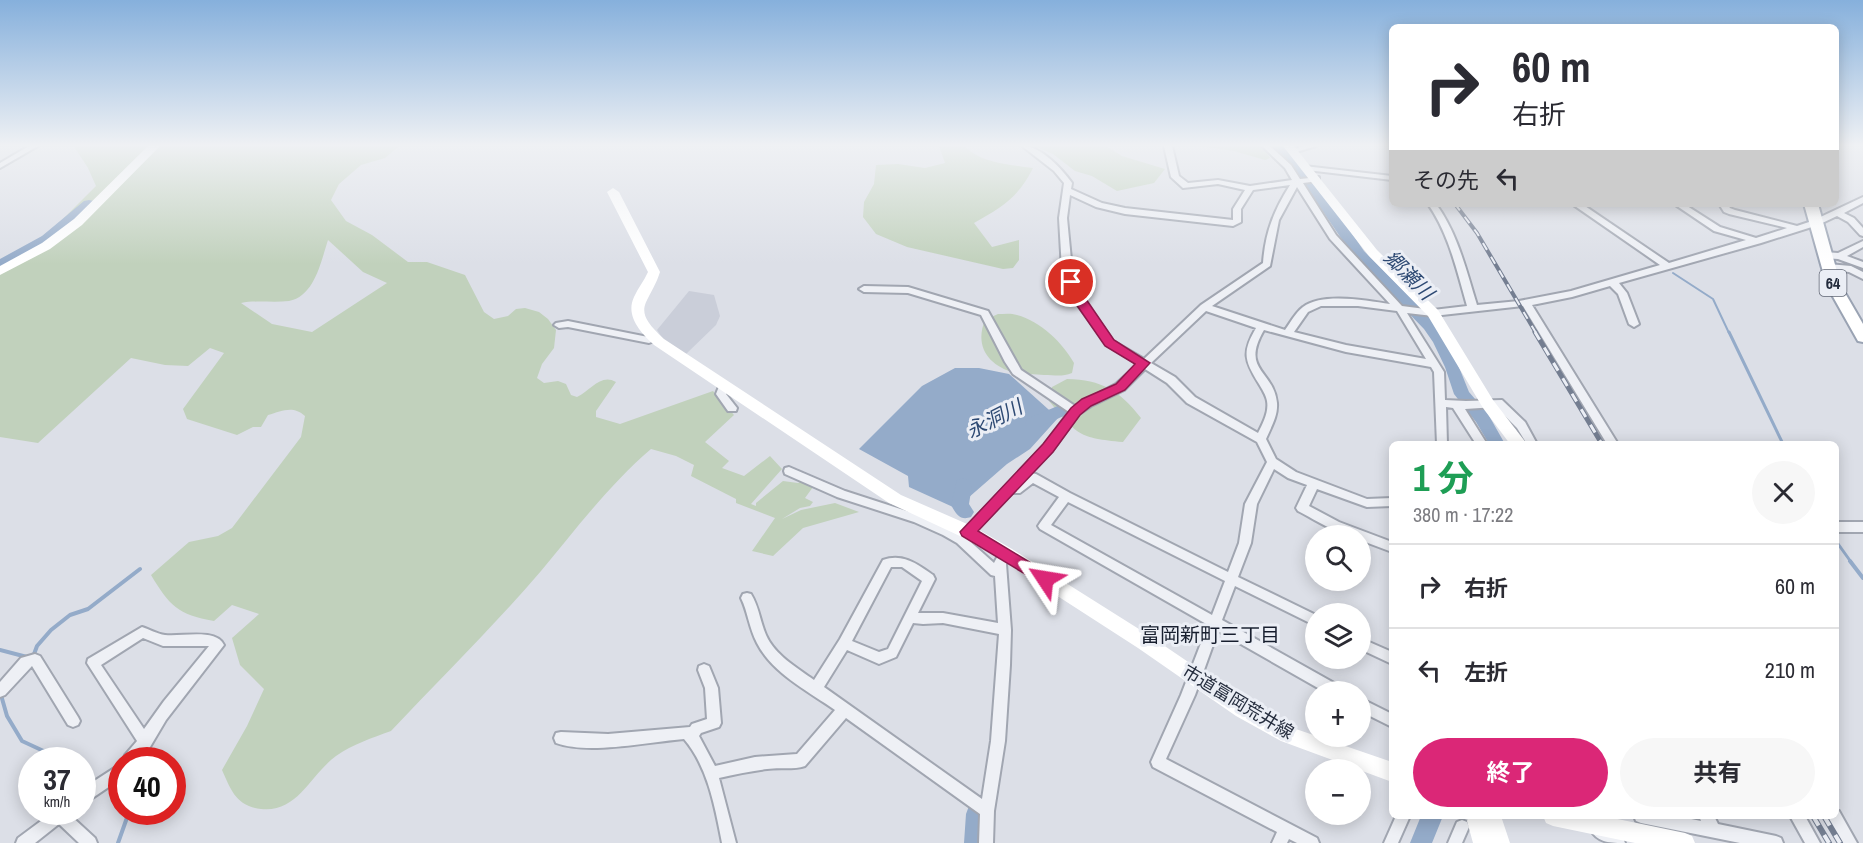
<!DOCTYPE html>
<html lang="ja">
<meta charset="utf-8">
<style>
body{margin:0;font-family:"Archivo Narrow","Noto Sans JP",sans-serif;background:#f7f7f7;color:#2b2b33;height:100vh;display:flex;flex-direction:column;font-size:22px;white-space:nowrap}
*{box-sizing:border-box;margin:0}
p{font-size:20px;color:#7c7c81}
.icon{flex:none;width:33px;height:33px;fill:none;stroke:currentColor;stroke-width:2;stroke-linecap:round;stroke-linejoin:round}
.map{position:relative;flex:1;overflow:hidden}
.side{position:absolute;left:1389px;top:441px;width:450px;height:378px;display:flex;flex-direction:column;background:#fff;border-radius:9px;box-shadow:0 3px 15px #0003}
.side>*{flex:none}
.guide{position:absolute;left:1389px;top:24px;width:450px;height:183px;border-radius:9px;box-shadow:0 3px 15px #0003;background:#fff;color:#2b2b33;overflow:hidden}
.buttons{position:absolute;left:1305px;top:525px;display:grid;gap:12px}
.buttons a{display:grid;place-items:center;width:66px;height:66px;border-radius:50%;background:#fff;box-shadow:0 3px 15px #0003;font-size:30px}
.speed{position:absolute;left:18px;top:747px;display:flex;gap:12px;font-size:30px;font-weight:700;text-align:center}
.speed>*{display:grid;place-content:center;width:78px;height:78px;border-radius:50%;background:#fff;box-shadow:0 3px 15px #0003;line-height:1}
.speed small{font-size:15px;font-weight:400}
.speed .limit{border:9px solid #d22;background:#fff;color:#111}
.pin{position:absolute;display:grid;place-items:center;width:51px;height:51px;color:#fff;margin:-26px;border:3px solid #fff;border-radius:50%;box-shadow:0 2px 6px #0007}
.me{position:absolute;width:66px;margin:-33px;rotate:303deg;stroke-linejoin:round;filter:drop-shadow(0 0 4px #0008)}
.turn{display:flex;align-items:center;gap:21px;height:126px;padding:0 24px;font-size:27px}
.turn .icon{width:78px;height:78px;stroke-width:2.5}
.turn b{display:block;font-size:42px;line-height:51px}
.then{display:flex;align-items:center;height:57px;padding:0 24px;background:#0003;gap:12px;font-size:22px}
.round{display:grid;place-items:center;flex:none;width:63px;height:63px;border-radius:32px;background:#f7f7f7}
.overview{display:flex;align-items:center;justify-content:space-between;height:102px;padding:0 24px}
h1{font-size:36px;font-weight:700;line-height:45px;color:#1e9e55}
.primary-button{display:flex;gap:12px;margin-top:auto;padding:12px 24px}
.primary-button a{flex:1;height:69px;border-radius:36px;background:#db2777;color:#fff;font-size:24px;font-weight:700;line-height:69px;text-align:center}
.primary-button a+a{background:#f7f7f7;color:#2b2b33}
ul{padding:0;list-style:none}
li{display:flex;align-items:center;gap:18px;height:84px;padding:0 24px;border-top:2px solid #e1e1e2}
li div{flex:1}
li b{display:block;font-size:22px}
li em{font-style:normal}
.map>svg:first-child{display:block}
.built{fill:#caced9}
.green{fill:#c1d1bc;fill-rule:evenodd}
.water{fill:#94abc9}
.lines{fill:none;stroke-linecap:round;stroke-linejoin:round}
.stream-far2{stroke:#94abc9;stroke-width:2}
.stream-far1{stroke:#94abc9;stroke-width:3}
.stream{stroke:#94abc9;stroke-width:4}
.river{fill:#94abc9;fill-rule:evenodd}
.street-casing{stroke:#a1a6b1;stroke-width:4}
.primary-casing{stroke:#9aa3b3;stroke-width:4}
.street{fill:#eef0f5;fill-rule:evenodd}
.secondary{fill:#fff;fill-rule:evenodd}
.primary{fill:#fff;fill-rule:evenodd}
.rail-far2-casing{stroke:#747e91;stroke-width:4}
.rail-far1-casing{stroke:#747e91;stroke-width:5}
.rail-casing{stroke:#747e91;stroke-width:6}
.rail-far2{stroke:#ebeef5;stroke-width:2;stroke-dasharray:8;stroke-linecap:butt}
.rail-far1{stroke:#ebeef5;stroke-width:3;stroke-dasharray:9;stroke-linecap:butt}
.rail{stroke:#ebeef5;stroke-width:4;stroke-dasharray:11;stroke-linecap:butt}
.route{fill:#db2777;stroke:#8e194d;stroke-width:1.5}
.labels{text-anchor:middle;stroke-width:6;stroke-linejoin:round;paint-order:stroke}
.shield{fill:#ebeef5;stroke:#606775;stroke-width:1.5}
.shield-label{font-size:16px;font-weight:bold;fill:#252d3e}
.street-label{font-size:18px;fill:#252d3e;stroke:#ebeef5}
.water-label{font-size:20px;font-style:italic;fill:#2d4973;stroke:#ebeef5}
.neighbourhood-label{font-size:20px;fill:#171e2e;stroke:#ebeef5}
</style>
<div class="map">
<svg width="1863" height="843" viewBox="0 0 1863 843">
<rect width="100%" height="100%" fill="#dcdfe7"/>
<path class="built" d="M689 291 714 295 720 316 716 325 686 354 663 339 657 330Z"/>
<path class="green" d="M76 146H399L385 158 361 165 339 184 331 200 346 221 372 235 408 262H427L465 275 484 312 494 319 508 316 516 309 525 308 539 312 548 319 556 330 554 348 542 364 537 378 544 383 558 381 566 384 571 395 577 397C591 390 601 373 616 382L596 411V417L620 424 713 391 734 415 705 442 729 461 722 468 744 476 770 456 782 469 751 504 756 506V503L783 481 798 483 804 480 811 483 813 487 805 498 813 502 810 506 800 508 782 519 801 510 835 503 859 512 803 528 773 556 752 551 775 518 736 503V499L691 476 694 465 676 456 651 449C609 485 576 529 541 571 494 626 441 678 391 731 372 738 353 744 336 756 310 775 298 813 261 809 236 806 231 790 222 770L247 726 264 689 240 665 232 638 259 614 232 605 214 621C178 615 169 605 151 575L189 542 218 536 232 528 301 437 305 416C293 405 282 411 268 415L261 427H253L237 435 187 419 183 409 224 353 210 348 188 366 165 365 131 358 38 443 0 437V265L54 228 96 186 88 168 75 148ZM328 240 363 272 387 283 312 332 272 324 241 303C256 300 273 303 289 301 315 296 321 261 328 240Z
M939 146H964C983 164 1008 164 1033 168 1018 198 1002 207 974 223L992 247 1019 240V260L1013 268 1003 269 907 247 876 234 863 217 864 202 874 184 876 165 898 164 925 168 945 163Z
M1034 146H1106L1122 156 1165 169 1154 183 1117 191 1092 176 1075 171 1053 154Z
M1199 146H1262L1270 158 1265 160 1234 151Z
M998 314C1004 314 1011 313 1017 315 1040 321 1063 343 1074 363L1072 373C1062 377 1055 375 1044 375 1035 374 1024 375 1015 373 989 366 974 347 985 320Z
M1067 379C1102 380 1119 390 1141 418L1123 442C1079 438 1077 435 1049 401L1052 387Z"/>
<path class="water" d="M955 368H979L1009 374 1058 418 1030 449 1007 464 960 505 953 507 909 487 908 476 859 449 922 386Z"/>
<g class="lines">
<path class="stream-far2" d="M1572 204 1624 240
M1673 273 1713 299 1729 333"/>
<path class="stream-far1" d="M1729 332 1783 444
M1836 541 1851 562"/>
<path class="stream" d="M1850 561 1863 578
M0 650 27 657
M33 657 37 646 51 630 70 615 88 609 140 569
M1 695 7 716 22 741 63 760
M82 774 90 784
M109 785 122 802
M118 843 129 812"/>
<path class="river" d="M1270 146H1283L1312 175 1364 251 1434 321 1448 340 1469 392 1488 414 1505 444H1489L1476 422 1454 394 1445 367 1433 342 1424 329 1354 257 1302 181Z
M89 200 94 201 96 204 94 207 52 242 0 269V259L42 236 84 201Z
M1060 405 1066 407 1068 411 1066 415 1039 427H1027L1025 423 1027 419Z
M963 478 969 480 972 485 969 504 974 512 971 517C960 521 956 514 951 505L957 480Z
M977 803 985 806 988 814 986 843H964L966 814 969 806Z
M1421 816H1443L1432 843H1410Z"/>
<g class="street-casing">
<path id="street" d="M29 146H38L0 168V163Z
M1022 146C1040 145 1062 169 1072 183L1071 189 1102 203 1125 208 1233 220V209L1245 190 1218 184 1183 188 1171 177 1164 146H1172L1179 176 1188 183 1218 180 1250 186 1292 180 1285 168 1262 146H1270L1291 165 1300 179 1319 177V181L1303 183 1336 235 1402 306 1433 310 1467 306C1457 271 1449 234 1428 204H1436C1458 234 1466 270 1477 305L1519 301 1571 291 1660 265 1572 204H1582L1669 263 1746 240 1714 231 1674 204H1684L1720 227 1756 238 1787 228 1729 214 1724 212 1719 204H1727L1730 208 1735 210 1797 226 1812 221 1863 197V203L1844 213 1854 218 1863 228V236L1860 235 1848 222 1837 216 1818 225 1761 243 1619 283 1627 293 1639 324 1634 327 1629 324 1618 294 1610 286 1572 297 1532 305 1618 444H1607L1523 306 1433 316 1407 313 1444 372 1445 400 1466 401 1502 400 1525 422 1537 444H1527L1517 428 1496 407 1465 409 1487 444H1476L1453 408 1446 407 1447 444H1437L1434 372 1431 367 1346 352 1264 330C1240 371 1274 370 1277 403 1278 416 1271 427 1266 439L1276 459 1296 472 1367 499 1392 498V506L1367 507 1317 489 1309 506 1339 522 1392 542V552L1360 540V536C1338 536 1318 521 1298 511L1296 508 1307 485 1288 478 1274 469 1257 504 1251 543 1238 577 1316 615V626L1235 586 1222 620 1343 688 1344 692H1325L1218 631 1195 695 1166 759 1317 838 1319 843H1297L1289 839 1287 843H1272L1277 832 1153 767 1151 762 1181 695 1208 625 1040 529 1038 526 1040 523 1059 497 1033 483 1020 493H1012L972 535 968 537 964 535 962 532 1044 445 1069 412 1013 374 1005 362 981 315 908 293 864 292 859 289 864 286 908 287 988 311 1021 370 1075 406 1116 384 1138 364 1107 345 1077 304 1062 270 1059 218 1064 183 1054 171ZM1290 185C1274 210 1265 233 1263 263L1201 305 1144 359 1113 341 1086 303 1072 270 1067 218 1070 195 1096 207 1125 214 1233 226 1241 222V209L1253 190ZM1297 187 1330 239 1390 304C1367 301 1323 292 1303 307 1296 312 1290 323 1285 330L1212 306 1270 266 1279 220ZM1321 306H1358L1397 311 1426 359 1346 345 1294 332 1308 312ZM1206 311 1256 328C1242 352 1244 360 1259 384 1262 389 1266 395 1267 401 1269 412 1263 423 1258 433L1195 397 1175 377 1151 363ZM1145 369 1167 383 1187 403 1257 442 1267 462 1245 504 1239 543 1228 572 1070 493 1036 474 1031 473 1052 451 1079 414 1091 406 1124 390ZM1068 502 1225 581 1212 615 1051 525Z
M1303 146H1316L1293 153 1289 151Z
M1304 166 1392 176V180L1307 170 1303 168Z
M1863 241V247L1847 256 1863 262V268L1838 259 1824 258 1820 255 1824 252 1838 253Z
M1828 264 1851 266 1863 272V279L1849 272 1825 269 1823 267Z
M568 321 648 337 654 335 659 338 657 340 649 343 568 327 559 328 554 325 556 323Z
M724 383 729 387 726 394 737 408 736 411H728L716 394 720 384Z
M789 467 845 491 922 516 951 529 965 537 994 563C998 556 1001 548 1010 551L1012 554 1006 564 1011 630 1010 665 1005 741 994 811 993 843H979L980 814 846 718 805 766C794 770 779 767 767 769 751 771 735 774 719 778L736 843H722C715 807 708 767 684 739 649 742 588 755 556 743L554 738 556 733 561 732 608 734 690 727 692 724 707 719 705 688 698 670 699 666 704 664 709 666 718 688 721 723 719 727 701 733 699 736 715 766 755 757 797 754 835 710C808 691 772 673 757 643 749 628 748 612 741 598L743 594 747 593 751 594C759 607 760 621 766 635 775 655 796 667 814 680L840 639 883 560C903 553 917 564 933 575L935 579 918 613H943L998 623 995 576 991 575 957 543 943 535 914 522 837 497 785 474 784 471 785 468ZM891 567H902L922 581 888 649 879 652 852 641ZM913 623 923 624 943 623 999 634 991 741 982 799 824 687 847 650 879 664 896 657Z
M1836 522H1863V532H1836Z
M142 627C149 629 157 634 165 635 182 637 216 628 224 645L166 720 150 747 139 760H123L125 755 137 741 87 663 88 659ZM143 638 163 646H209L164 701 144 729 101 665Z
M1360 638 1392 652V664L1360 649Z
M35 654 40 656 78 717 80 721 78 725 73 727 68 725 32 666 5 695 0 697V682L21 658Z
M1360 698 1392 714V727L1360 711Z
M122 763V778L82 805V789Z
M1836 810 1839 811 1857 843H1842L1827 816H1836Z
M53 812H71L70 815 95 838 97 843H79L59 824 35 843H16L18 838Z
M1396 816H1410L1398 843H1384Z
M1634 816H1677L1701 821 1699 816H1714L1718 824 1776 836 1781 838 1783 843H1740L1641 823 1636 821Z
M1790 816H1805L1820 843H1805Z
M1462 820 1467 822 1469 827 1462 843H1448L1457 822Z
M1598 823 1623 838 1625 843C1612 843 1597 843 1591 830L1593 825Z"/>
</g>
<g class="primary-casing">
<path id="primary" d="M1804 204H1818L1841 286 1863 324V342L1858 341 1827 286Z"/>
</g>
<use href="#street" class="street"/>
<path class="secondary" d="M148 146H160L82 225 50 249 0 275V266L42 243 74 219Z
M1283 146H1294L1377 250 1438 310 1493 400 1527 444H1510L1483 408 1428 316 1369 256Z
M613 188 619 192 660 272C649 306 629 307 664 339L901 495 974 527 1012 549 1150 636 1250 704 1293 728 1392 762V782L1281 741 1236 716 1138 648 1000 559 962 537 889 503 654 345C641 333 625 316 634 297 638 288 644 281 648 272L607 192Z
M1469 816H1501L1510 843H1473L1467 821Z
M1543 816H1603L1685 833 1692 836 1695 843H1635L1553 826 1546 823Z"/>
<use href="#primary" class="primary"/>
<g class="rail-far2-casing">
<path id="rail-far2" d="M1455 204 1477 233 1536 333"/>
</g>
<g class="rail-far1-casing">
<path id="rail-far1" d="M1535 332 1602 444"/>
</g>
<g class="rail-casing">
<path id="rail" d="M1813 816 1829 843
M1824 816 1840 843"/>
</g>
<use href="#rail-far2" class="rail-far2"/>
<use href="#rail-far1" class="rail-far1"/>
<use href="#rail" class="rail"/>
</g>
<linearGradient id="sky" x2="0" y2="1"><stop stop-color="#86b0dc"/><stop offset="0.55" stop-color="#eff1f4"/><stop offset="1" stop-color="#eff1f4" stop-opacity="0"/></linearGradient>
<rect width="1863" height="264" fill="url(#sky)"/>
<path class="route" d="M1071 278 1075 279 1088 302 1114 340 1150 363 1125 390 1091 406 1080 415 1053 452 978 531 1051 575 1053 579 1051 584 1045 586 962 536 960 532 1043 444 1071 408 1082 399 1116 384 1135 364 1105 346 1076 304 1065 282Z"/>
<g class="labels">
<rect class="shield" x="1819.5" y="270" width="27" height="26" rx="4.5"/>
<g class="shield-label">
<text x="1833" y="289">64</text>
</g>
<g class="street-label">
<text transform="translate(1238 702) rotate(31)" y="6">市道富岡荒井線</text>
</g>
<g class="water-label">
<text transform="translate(1409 275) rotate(45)" y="7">郷瀬川</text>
<text transform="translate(994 419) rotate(-27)" y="7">永洞川</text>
</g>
<g class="neighbourhood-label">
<text x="1210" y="642">富岡新町三丁目</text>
</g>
</g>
</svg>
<div class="buttons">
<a><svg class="icon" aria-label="search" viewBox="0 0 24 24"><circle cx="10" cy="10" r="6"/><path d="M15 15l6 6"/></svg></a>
<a><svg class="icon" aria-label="layers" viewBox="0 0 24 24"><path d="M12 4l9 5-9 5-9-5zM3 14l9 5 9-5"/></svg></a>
<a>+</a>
<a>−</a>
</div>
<div class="speed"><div>37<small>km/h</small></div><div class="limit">40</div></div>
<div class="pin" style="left:1071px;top:282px;background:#d93025"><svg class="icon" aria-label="arrive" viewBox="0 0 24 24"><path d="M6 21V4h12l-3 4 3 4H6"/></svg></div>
<svg class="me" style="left:1045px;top:579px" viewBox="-20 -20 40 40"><path d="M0-17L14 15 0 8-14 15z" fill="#db2777" stroke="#fff" stroke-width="4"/></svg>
<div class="guide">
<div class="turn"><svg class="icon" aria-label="right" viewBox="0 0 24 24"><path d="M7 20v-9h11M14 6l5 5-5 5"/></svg><div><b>60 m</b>右折</div></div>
<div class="then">その先<svg class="icon" aria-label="left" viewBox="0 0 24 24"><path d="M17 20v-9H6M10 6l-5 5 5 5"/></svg></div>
</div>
<section class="side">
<div class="overview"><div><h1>1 分</h1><p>380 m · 17:22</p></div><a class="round"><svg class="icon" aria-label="close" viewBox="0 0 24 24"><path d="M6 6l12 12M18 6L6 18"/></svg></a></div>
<ul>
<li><svg class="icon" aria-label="right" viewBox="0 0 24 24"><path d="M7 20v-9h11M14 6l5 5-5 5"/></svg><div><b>右折</b></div><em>60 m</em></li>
<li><svg class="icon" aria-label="left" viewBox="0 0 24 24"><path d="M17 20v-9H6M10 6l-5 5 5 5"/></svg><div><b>左折</b></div><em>210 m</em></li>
</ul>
<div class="primary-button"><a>終了</a><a>共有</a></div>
</section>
</div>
